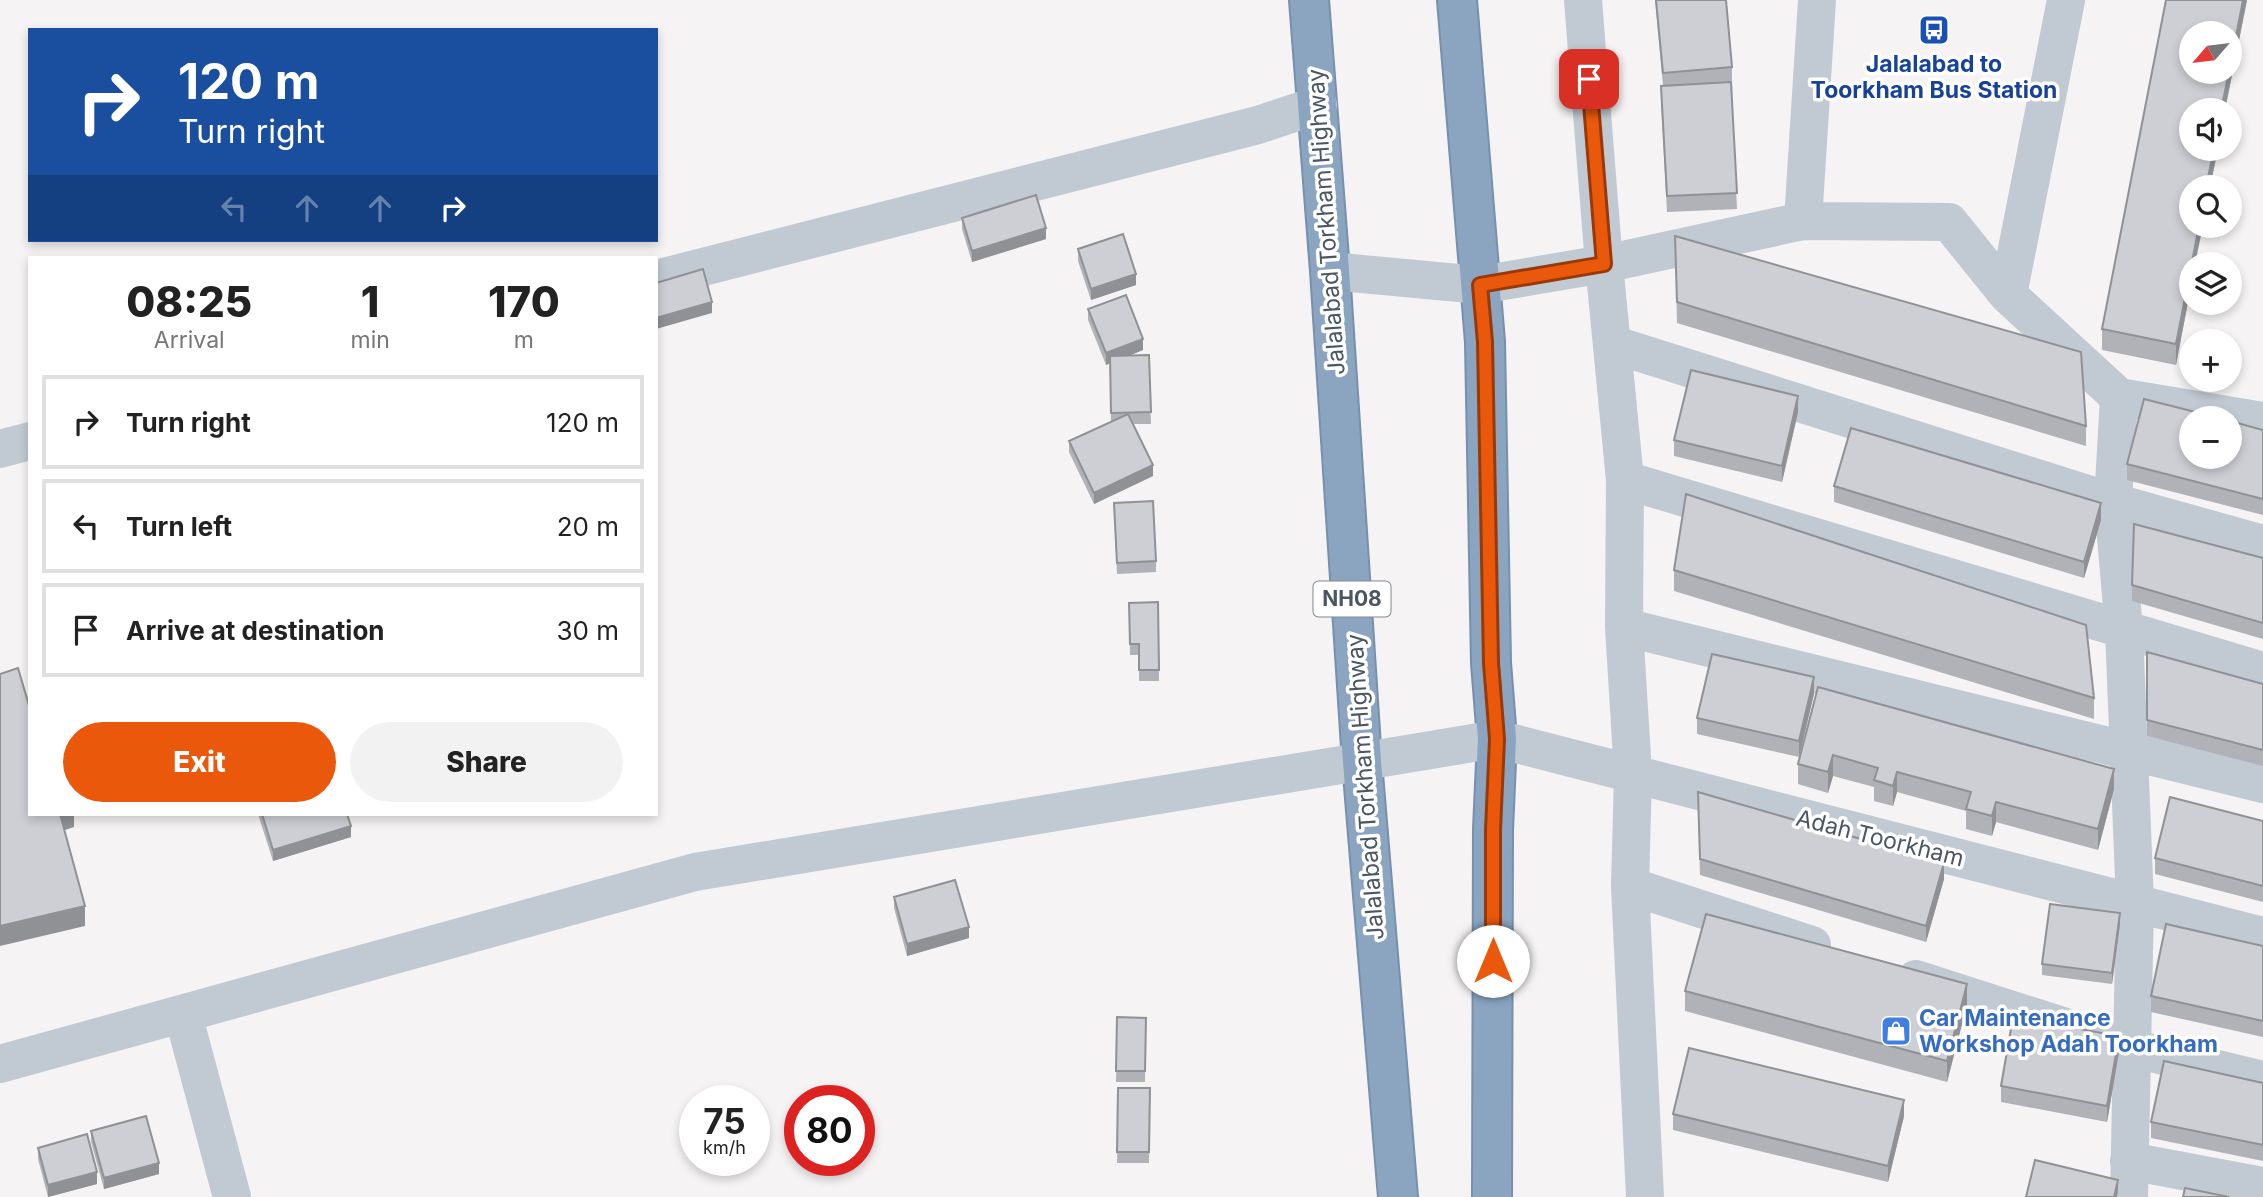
<!DOCTYPE html>
<meta charset="utf-8">
<style>
body{margin:0;font-family:Inter,sans-serif;background:#f2f2f2;color:#222;height:100vh;display:flex;flex-direction:column;font-size:26px;white-space:nowrap}
*{box-sizing:border-box;margin:0}
p{font-size:23px;color:#767676}
.icon{flex:none;width:38px;height:38px;fill:none;stroke:currentColor;stroke-width:2;stroke-linecap:round;stroke-linejoin:round}
.map{position:relative;flex:1;overflow:hidden}
.drawer{position:absolute;left:28px;top:256px;width:630px;height:560px;display:flex;flex-direction:column;background:#fff;border-radius:0px;box-shadow:0 4px 10px #0003}
.drawer>*{flex:none}
.top-card{position:absolute;left:28px;top:28px;width:630px;height:214px;border-radius:0px;box-shadow:0 4px 10px #0003;background:#1a4fa0;color:#fff;overflow:hidden}
.needle{width:46px;rotate:242deg}
.tools{position:absolute;left:2179px;top:21px;display:grid;gap:14px}
.tools a{display:grid;place-items:center;width:63px;height:63px;border-radius:50%;background:#fff;box-shadow:0 4px 10px #0003;font-size:35px}
.speed{position:absolute;left:679px;top:1085px;display:flex;gap:14px;font-size:35px;font-weight:700;text-align:center}
.speed>*{display:grid;place-content:center;width:91px;height:91px;border-radius:50%;background:#fff;box-shadow:0 4px 10px #0003;line-height:1}
.speed small{font-size:18px;font-weight:400}
.speed .limit{border:10px solid #d22;background:#fff;color:#111}
.pin{position:absolute;display:grid;place-items:center;width:60px;height:60px;color:#fff;margin:-30px;border-radius:14px;box-shadow:0 4px 10px #0006}
.me{position:absolute;width:77px;margin:-38px;rotate:0deg;stroke-linejoin:round;filter:drop-shadow(0 0 5px #0008)}
.turn{display:flex;align-items:center;gap:24px;height:147px;padding:0 35px;font-size:32px}
.turn .icon{width:91px;height:91px;stroke-width:2.5}
.turn b{display:block;font-size:49px;line-height:60px}
.lanes{display:flex;align-items:center;height:66px;padding:0 35px;background:#0003;justify-content:center;gap:35px;direction:ltr}
.lanes .off{opacity:.35}
.eta{display:flex;justify-content:space-evenly;align-items:center;height:119px;text-align:center}
.eta b{font-size:42px;font-weight:800;line-height:49px}
.primary-button{display:flex;gap:14px;margin-top:auto;padding:14px 35px}
.primary-button a{flex:1;height:80px;border-radius:42px;background:#ea580c;color:#fff;font-size:28px;font-weight:800;line-height:80px;text-align:center}
.primary-button a+a{background:#f2f2f2;color:#222}
ul{padding:0;list-style:none}
li{display:flex;align-items:center;gap:21px;height:94px;margin:0 14px 10px;padding:0 21px;border:4px solid #e0e0e0;border-radius:0px}
li div{flex:1}
li b{display:block;font-size:26px}
li em{font-style:normal}
.map>svg:first-child{display:block}
.lines{fill:none;stroke-linecap:round;stroke-linejoin:round}
.highway-casing{stroke:#7690ad;stroke-width:42}
.minor{stroke:#c1cad2;stroke-width:38}
.highway{stroke:#8ba5c1;stroke-width:38}
.wall{fill:#b0b2b7}
.shaded-wall{fill:#909195}
.building{fill:#cdcfd5;stroke:#909195;stroke-width:2}
.route-casing{stroke:#983908;stroke-width:18}
.route{stroke:#ea580c;stroke-width:12}
.labels{text-anchor:middle;stroke-width:7;stroke-linejoin:round;paint-order:stroke}
.shield{fill:#fff;stroke:#808990;stroke-width:2}
.shield-label{font-size:21px;font-weight:bold;fill:#4a5661}
.transit-label{font-size:23px;font-weight:bold;fill:#164399;stroke:#fff}
.street-label{font-size:23px;fill:#4a5661;stroke:#fff}
.shop-label{font-size:23px;font-weight:bold;fill:#366cbe;stroke:#fff;text-anchor:start}
</style>
<div class="map">
<svg width="2263" height="1197" viewBox="0 0 2263 1197">
<rect width="100%" height="100%" fill="#f5f3f3"/>
<g class="lines">
<g class="highway-casing">
<path id="highway" d="M1309 0 1330 271 1362 762 1398 1197
M1457 0 1485 342 1491 663 1497 739 1493 830 1492 1197"/>
</g>
<path class="minor" d="M1583 0 1604 264 1625 480 1624 627 1633 774 1630 886 1645 1197
M1803 221 1817 0
M1330 271 1480 285 1604 264 1803 221 1949 222 2008 295 2119 397 2113 502 2124 630 2135 903 2129 1197
M656 279 1258 125 1318 105
M2008 295 2066 0
M1612 344 2113 502 2263 544
M2119 397 2263 421
M0 449 30 441
M1625 480 2263 671
M1624 627 2263 784
M1630 886 1812 945
M1916 979 2131 1048 2263 1080
M183 1014 232 1197
M0 1064 695 872 1497 739 2263 936
M2129 1161 2263 1186"/>
<use href="#highway" class="highway"/>
</g>
<path class="wall" d="M1655 0H1726L1732 67V83L1731 84 1737 209 1667 212 1661 102V86H1663Z
M2166 0H2247L2225 110 2191 149H2218L2210 187H2191V286L2176 365 2102 350V329Z
M962 218 1046 239 972 262 962 229Z
M1675 236 2086 426V446L1677 323Z
M1078 249 1136 285 1091 300 1078 261Z
M1088 309 1143 350 1128 356 1149 355 1151 424H1133L1153 476 1094 504 1069 452V441L1111 422 1110 363 1106 365 1088 320Z
M1798 412 1782 482 1674 456V440Z
M2263 430V515L2127 480V464Z
M1834 486 2101 520 2084 578 1834 502Z
M1114 514 1156 561V572L1117 574Z
M2263 558V639L2132 601V585Z
M1674 570 2094 698V719L1674 591Z
M1158 602 1159 681H1139V655H1130L1129 603Z
M2147 652 2263 684V766L2147 736Z
M1818 687 2114 789 2098 850 1996 822 1992 836 1966 829V811L1897 792 1893 806 1874 801V787L1833 776 1828 793 1798 784V764Z
M1814 694 1799 757 1697 734V718Z
M1698 808 1944 879 1926 942 1700 875Z
M258 814H347L351 837 273 861Z
M2263 821V902L2155 874V858Z
M894 897 969 938 907 956 894 908Z
M2120 924 2112 984 2042 975V964Z
M2263 946V1037L2151 1012V996Z
M1685 991 1967 1005 1947 1082 1685 1011Z
M1117 1017 1146 1018 1145 1082H1116Z
M2119 1052 2107 1122 2001 1102V1086Z
M2263 1083V1161L2151 1138V1122Z
M1118 1088H1150L1149 1163H1117Z
M1673 1114 1904 1116 1888 1182 1673 1130Z
M91 1131 159 1174 104 1189 91 1142Z
M38 1148 97 1184 48 1197 38 1159Z"/>
<path class="shaded-wall" d="M2243 0H2247L2225 110H2221Z
M2214 149H2218L2210 187H2206Z
M2199 226H2203L2195 264H2191Z
M1046 228V239L972 262V251Z
M2191 266V286L2176 365V344Z
M1136 274V285L1091 300V289Z
M712 302V313L656 329V318Z
M1143 339V350L1106 365V353Z
M1798 396V412L1782 482V466Z
M1153 465V476L1094 504V493Z
M2101 503V520L2084 578V562Z
M1814 677V694L1799 757V741Z
M1833 755V776L1828 793V772Z
M2114 769V789L2098 850V829Z
M1897 772V792L1893 806V786Z
M1996 802V822L1992 836V816Z
M59 814H74V827L59 832Z
M351 826V837L273 861V850Z
M1944 863V879L1926 942V926Z
M85 906V926L0 946V926Z
M2120 913V924L2112 984V973Z
M969 927V938L907 956V944Z
M1967 984V1005L1947 1082V1061Z
M2119 1036V1052L2107 1122V1106Z
M1904 1100V1116L1888 1182V1166Z
M159 1163V1174L104 1189V1178Z
M97 1172V1184L48 1197V1185Z
M2118 1180V1191L2117 1197H2114Z"/>
<path class="building" d="M1656 0H1726L1732 67 1663 73Z
M2166 0H2243L2230 67V33H2191V72H2229L2221 110H2191V149H2214L2206 187H2191V226H2199L2176 344 2102 329Z
M1731 82 1737 193 1667 196 1661 86Z
M1036 195 1046 228 972 251 962 218Z
M1123 234 1136 274 1091 289 1078 249Z
M1675 236 2081 352 2086 426 1677 302Z
M703 269 712 302 656 318V283Z
M1126 295 1143 339 1106 353 1088 309Z
M1149 355 1151 412 1111 413 1110 356Z
M1691 370 1798 396 1782 466 1674 440Z
M2144 399 2219 418H2191V457H2230V421L2263 430V499L2127 464Z
M1128 414 1153 465 1094 493 1069 441Z
M1851 428 2101 503 2084 562 1834 486Z
M1686 494 2086 625 2094 698 1674 570Z
M1153 501 1156 561 1117 563 1114 503Z
M2134 524 2263 558V623L2132 585Z
M1158 602 1159 670H1139V644H1130L1129 603Z
M2147 652 2263 684V750L2147 720Z
M1712 654 1814 677 1799 741 1697 718Z
M18 668 30 709V814H60L85 906 0 926V674Z
M1818 687 2114 769 2098 829 1996 802 1992 816 1966 809 1971 792 1897 772 1893 786 1874 780 1878 768 1833 755 1828 772 1798 764Z
M1698 792 1944 863 1926 926 1700 859Z
M2170 797 2263 821V886L2155 858Z
M262 814H347L351 826 273 850Z
M955 880 969 927 907 944 894 897Z
M2050 904 2120 913 2112 973 2042 964Z
M1706 914 1967 984 1947 1061 1685 991Z
M2166 924 2263 946V1021L2151 996Z
M1117 1017 1146 1018 1145 1071H1116Z
M2013 1017 2119 1036 2107 1106 2001 1086Z
M1689 1048 1904 1100 1888 1166 1673 1114Z
M2164 1061 2263 1083V1145L2151 1122Z
M1118 1088H1150L1149 1152H1117Z
M146 1116 159 1163 104 1178 91 1131Z
M87 1134 97 1172 48 1185 38 1148Z
M2035 1160 2118 1180 2114 1197H2026Z
M2185 1188 2229 1197H2183Z"/>
<g class="lines">
<g class="route-casing">
<path id="route" d="M1493 961V830L1497 739 1491 663 1485 342 1480 285 1604 264 1589 79"/>
</g>
<use href="#route" class="route"/>
</g>
<defs>
<g id="bus-square" transform="scale(1.575)"><rect x="-9" y="-9" width="18" height="18" rx="4" fill="#1a4fb4" stroke="#fff"/><path d="M-5-6H5V4H4V6H2V4H-2V6H-4V4H-5ZM-3.5-4V0h7V-4ZM-3.5 1.2v1.5H-2V1.2ZM2 1.2v1.5H3.5V1.2Z" fill="#fff"/></g>
<g id="shop-square" transform="scale(1.575)"><rect x="-9" y="-9" width="18" height="18" rx="4" fill="#3f7fe0" stroke="#fff"/><path d="M-5-2.5h2.3a2.7 3.5 0 0 1 5.4 0H5L5.5 6h-11ZM-1.5-2.5h3a1.5 2.3 0 0 0-3 0Z" fill="#fff"/></g>
</defs>
<g fill-rule="evenodd">
<use href="#bus-square" x="1934" y="30"/>
<use href="#shop-square" x="1896" y="1031"/>
</g>
<g class="labels">
<rect class="shield" x="1313.5" y="581.5" width="77" height="35" rx="5"/>
<g class="shield-label">
<text x="1352" y="606">NH08</text>
</g>
<g class="transit-label">
<text x="1934" y="72">Jalalabad to<tspan x="1934" dy="26">Toorkham Bus Station</tspan></text>
</g>
<g class="street-label">
<text transform="translate(1326 222) rotate(-94)" y="8">Jalalabad Torkham Highway</text>
<text transform="translate(1365 787) rotate(-94)" y="8">Jalalabad Torkham Highway</text>
<text transform="translate(1880 838) rotate(14)" y="8">Adah Toorkham</text>
</g>
<g class="shop-label">
<text x="1919" y="1026">Car Maintenance<tspan x="1919" dy="26">Workshop Adah Toorkham</tspan></text>
</g>
</g>
</svg>
<div class="tools">
<a><svg class="needle" viewBox="-14 -14 28 28"><path d="M0-13l5 13h-10z" fill="#e53935"/><path d="M0 13l5-13h-10z" fill="#767676"/></svg></a>
<a><svg class="icon" aria-label="sound" viewBox="0 0 24 24"><path d="M4 9h4l5-4v14l-5-4H4zM17 9q2 3 0 6"/></svg></a>
<a><svg class="icon" aria-label="search" viewBox="0 0 24 24"><circle cx="10" cy="10" r="6"/><path d="M15 15l6 6"/></svg></a>
<a><svg class="icon" aria-label="layers" viewBox="0 0 24 24"><path d="M12 4l9 5-9 5-9-5zM3 14l9 5 9-5"/></svg></a>
<a>+</a>
<a>−</a>
</div>
<div class="speed"><div>75<small>km/h</small></div><div class="limit">80</div></div>
<div class="pin" style="left:1589px;top:79px;background:#d93025"><svg class="icon" aria-label="arrive" viewBox="0 0 24 24"><path d="M6 21V4h12l-3 4 3 4H6"/></svg></div>
<svg class="me" style="left:1493px;top:961px" viewBox="-20 -20 40 40"><circle r="19" fill="#fff"/><path d="M0-13L10 11 0 6-10 11z" fill="#ea580c"/></svg>
<div class="top-card">
<div class="turn"><svg class="icon" aria-label="right" viewBox="0 0 24 24"><path d="M7 20v-9h11M14 6l5 5-5 5"/></svg><div><b>120 m</b>Turn right</div></div>
<div class="lanes"><svg class="icon off" aria-label="left" viewBox="0 0 24 24"><path d="M17 20v-9H6M10 6l-5 5 5 5"/></svg><svg class="icon off" aria-label="ahead" viewBox="0 0 24 24"><path d="M12 20V5M6 11l6-6 6 6"/></svg><svg class="icon off" aria-label="ahead" viewBox="0 0 24 24"><path d="M12 20V5M6 11l6-6 6 6"/></svg><svg class="icon" aria-label="right" viewBox="0 0 24 24"><path d="M7 20v-9h11M14 6l5 5-5 5"/></svg></div>
</div>
<section class="drawer">
<div class="eta">
<div><b>08:25</b><p>Arrival</p></div>
<div><b>1</b><p>min</p></div>
<div><b>170</b><p>m</p></div>
</div>
<ul>
<li><svg class="icon" aria-label="right" viewBox="0 0 24 24"><path d="M7 20v-9h11M14 6l5 5-5 5"/></svg><div><b>Turn right</b></div><em>120 m</em></li>
<li><svg class="icon" aria-label="left" viewBox="0 0 24 24"><path d="M17 20v-9H6M10 6l-5 5 5 5"/></svg><div><b>Turn left</b></div><em>20 m</em></li>
<li><svg class="icon" aria-label="arrive" viewBox="0 0 24 24"><path d="M6 21V4h12l-3 4 3 4H6"/></svg><div><b>Arrive at destination</b></div><em>30 m</em></li>
</ul>
<div class="primary-button"><a>Exit</a><a>Share</a></div>
</section>
</div>
